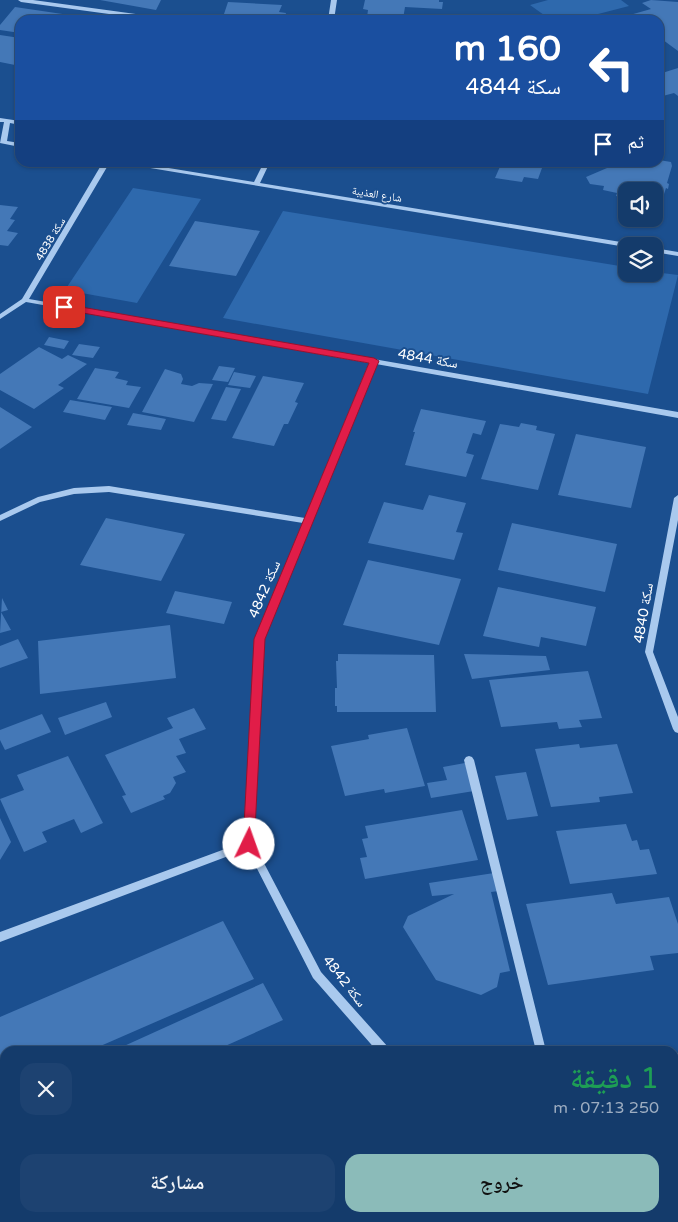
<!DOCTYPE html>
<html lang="ar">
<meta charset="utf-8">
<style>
body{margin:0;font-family:"Varela Round","Noto Naskh Arabic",sans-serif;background:#1d4271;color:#f1f3f6;direction:rtl;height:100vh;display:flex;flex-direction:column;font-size:19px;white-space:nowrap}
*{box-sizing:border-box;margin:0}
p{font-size:16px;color:#9dadc1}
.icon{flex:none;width:28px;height:28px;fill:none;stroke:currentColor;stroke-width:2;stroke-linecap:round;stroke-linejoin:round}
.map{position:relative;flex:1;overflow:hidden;direction:ltr}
.side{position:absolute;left:0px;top:1046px;width:679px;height:176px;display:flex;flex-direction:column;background:#143b6b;border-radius:15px 15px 0 0;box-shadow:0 1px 4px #0004,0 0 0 1px #33557e;direction:rtl}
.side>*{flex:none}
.banner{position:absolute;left:15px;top:15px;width:649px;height:152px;border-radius:15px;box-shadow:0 1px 4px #0004,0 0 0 1px #33557e;direction:rtl;background:#1a4fa0;color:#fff;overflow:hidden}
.buttons{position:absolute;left:618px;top:182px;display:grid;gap:10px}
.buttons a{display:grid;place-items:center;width:45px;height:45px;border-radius:10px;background:#143b6b;box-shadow:0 1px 4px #0004,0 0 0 1px #33557e;font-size:25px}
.pin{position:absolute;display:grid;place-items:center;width:42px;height:42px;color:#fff;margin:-21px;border-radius:10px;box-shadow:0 2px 8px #0006}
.me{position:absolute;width:55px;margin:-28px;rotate:3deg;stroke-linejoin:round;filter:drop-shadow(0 0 4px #0008)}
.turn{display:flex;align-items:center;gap:18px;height:105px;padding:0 20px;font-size:22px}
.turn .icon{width:65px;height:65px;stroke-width:2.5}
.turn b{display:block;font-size:35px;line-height:42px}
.then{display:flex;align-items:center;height:48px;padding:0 20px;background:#0003;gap:10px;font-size:19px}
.round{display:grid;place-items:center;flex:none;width:52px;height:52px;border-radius:15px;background:#1d4271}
.head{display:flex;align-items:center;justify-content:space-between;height:85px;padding:0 20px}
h1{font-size:30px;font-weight:600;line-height:38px;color:#1e9e55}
.action{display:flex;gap:10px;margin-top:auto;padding:10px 20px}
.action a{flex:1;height:58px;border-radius:15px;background:#8bbbb9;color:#111;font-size:20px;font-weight:600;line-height:58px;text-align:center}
.action a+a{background:#1d4271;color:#f1f3f6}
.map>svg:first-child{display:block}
.green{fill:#2e69ad}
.building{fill:#4478b7}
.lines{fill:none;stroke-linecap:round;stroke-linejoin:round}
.minor{fill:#a9c9ee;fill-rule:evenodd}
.route{fill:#e11d48;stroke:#92132f}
.labels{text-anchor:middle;stroke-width:4;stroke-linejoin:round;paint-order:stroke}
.far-street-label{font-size:11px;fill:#fff;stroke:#1b4f8f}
.street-label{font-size:14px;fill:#fff;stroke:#1b4f8f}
</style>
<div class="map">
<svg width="678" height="1222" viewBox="0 0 678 1222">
<rect width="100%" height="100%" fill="#1b4f8f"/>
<path class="green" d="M548 0H621L629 6 575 20H551L530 5Z
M133 188 201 199 137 303 65 290Z
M283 211 626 267V274H654V272L678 275 648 394 223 318Z"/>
<path class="building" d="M100 0H161L156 10Z
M365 0H439V2H443L442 9 405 7 403 19 367 17 368 10 363 9Z
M651 0 678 2V51L659 37V20H612L651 9 642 3Z
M228 2 282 5 279 12 286 13 284 20H222Z
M15 7 76 16 73 20H20V33L0 30V25Z
M0 35 20 38V66L0 62Z
M678 68V96L674 93 659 97V74Z
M659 160 671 162 672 166 667 183 669 184 668 189 666 188 663 197 656 199H654V191H626V198L616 196 617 193 603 190 604 186 590 184 586 177 621 162H659Z
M502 162H540L538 167 542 168 538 179 524 177 522 182 495 178Z
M0 205 18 207 10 219 15 220 7 231 18 233 8 246 0 245Z
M195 221 260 231 236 276 169 266Z
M49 337 69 341 64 349 44 345Z
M79 344 100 347 93 358 72 355Z
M39 347 62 359 68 355 87 364 58 385 64 388 34 409 0 390V374Z
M219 366 235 368 228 382 212 380Z
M95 368 119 372 115 378 128 381 126 385 141 387 129 408 77 399Z
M165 369 181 374 183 379 181 384 192 386 199 383 213 384 194 422 142 412Z
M234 372 256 376 250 388 228 385Z
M263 376 304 383 295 402 298 403 288 424H284L274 446 232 438Z
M226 387 241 389 226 421 211 419Z
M70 400 112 407 105 420 63 412Z
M0 407 32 427 0 449Z
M421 409 486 421 481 435 473 433 466 453 474 455 466 477 405 465 415 432H413Z
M133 413 166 419 161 430 127 425Z
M521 423 537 426 536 430 555 434 538 490 481 479 500 424 519 427Z
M576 434 646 447 631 508 558 495Z
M429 495 466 503 456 532 463 533 454 560 368 543 384 502 423 510Z
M106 518 185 534 161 581 80 565Z
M512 523 617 544 605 592 498 570Z
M368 560 461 579 439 645 343 625Z
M498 587 596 607 586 646 541 637 539 647 483 636Z
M175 591 232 602 224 624 166 613Z
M2 598 8 610 1 612 11 630 0 633Z
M170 625 176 678 40 694 38 641Z
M18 639 28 658 0 668V646Z
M338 654 434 655 436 712H337V706H335V688H337L336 661H338Z
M464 654 546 656 550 670 472 679Z
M588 671 602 718 579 720 582 727 559 729 557 722 501 727 489 680Z
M106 702 112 717 65 735 58 718Z
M194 708 206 729 179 739 186 753 176 756 186 772 173 777 176 783 170 793 163 796 165 799 131 813 122 796 126 795 105 755 173 728 167 718Z
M42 714 51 732 5 750 0 740V730Z
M407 728 425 786 385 793 384 789 345 796 331 746 369 739 368 735Z
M579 744 580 748 617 744 633 793 599 797 600 802 551 807 535 749Z
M68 756 103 823 81 833 74 819 42 832 47 842 24 852 0 799 24 790 17 775Z
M465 763 474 791 431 798 427 783 447 780 443 767Z
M526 772 538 816 507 820 495 776Z
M462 810 478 860 365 879 360 858 367 857 362 839 368 838 365 826Z
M0 818 11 842 0 860Z
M626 824 632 841 637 840 640 850 649 849 657 874 570 884 556 831Z
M494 873 499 891 491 892 510 971 500 973 497 987 481 995 436 980 403 927 408 916 454 894 432 896 429 883Z
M612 893 616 904 669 897 678 924V953L650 956 654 970 548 985 526 904Z
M223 921 254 979 89 1051H5V1088L0 1091V1017Z
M263 983 283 1020 214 1051H113Z
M5 1100V1148L0 1150V1102Z
M199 1218H233L235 1222H201Z
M352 1218H423L424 1222H352Z
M462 1218H569L571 1222H463Z"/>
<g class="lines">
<path class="minor" d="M18 0H33L165 18 168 20H153L21 2Z
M331 0H337L334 20H328Z
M0 118 20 121V125L10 123 7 141 20 143V147L0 143 4 122H0Z
M103 162H110L29 299 678 412V418L376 364 263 639 254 844 321 972 388 1047 389 1051H377L313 978 247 849 0 942V932L244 842 255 639 303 523 109 492 74 494 40 502 0 521V515L38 497 74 488 109 486 305 518 369 363 26 302 0 319V314L22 299Z
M114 162H132L254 182 264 162H270L260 183 633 244 636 246 626 247Z
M654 248 678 252V256L654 252Z
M678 495V520L653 652 678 717V733L675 732 673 729 645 652 674 498Z
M469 756 472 757 474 760 546 1051H536L464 760 466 757Z
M674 1053H678V1063H674Z"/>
</g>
<path class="route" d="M64 304 374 358 379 361 265 639 254 848 249 850 243 844 254 639 369 363 60 309V305Z"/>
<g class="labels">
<g class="far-street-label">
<text transform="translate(377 194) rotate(9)" y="4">شارع العذيبة</text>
<text transform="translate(50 239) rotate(-59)" y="4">سكة 4838</text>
</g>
<g class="street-label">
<text transform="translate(428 358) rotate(10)" y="5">سكة 4844</text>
<text transform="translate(264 589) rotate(-67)" y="5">سكة 4842</text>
<text transform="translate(643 613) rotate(-80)" y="5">سكة 4840</text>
<text transform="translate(345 981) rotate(52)" y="5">سكة 4842</text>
</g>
</g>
</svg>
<div class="buttons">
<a><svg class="icon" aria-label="sound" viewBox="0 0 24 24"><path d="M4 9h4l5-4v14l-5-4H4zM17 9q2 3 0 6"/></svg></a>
<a><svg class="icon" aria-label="layers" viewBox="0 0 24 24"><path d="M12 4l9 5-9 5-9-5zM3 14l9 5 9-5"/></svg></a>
</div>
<div class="pin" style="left:64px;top:307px;background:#d93025"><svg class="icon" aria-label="arrive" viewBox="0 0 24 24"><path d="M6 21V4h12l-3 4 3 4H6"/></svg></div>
<svg class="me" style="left:249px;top:844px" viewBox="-20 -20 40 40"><circle r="19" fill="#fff"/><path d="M0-13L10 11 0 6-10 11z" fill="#e11d48"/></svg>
<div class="banner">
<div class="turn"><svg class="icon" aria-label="left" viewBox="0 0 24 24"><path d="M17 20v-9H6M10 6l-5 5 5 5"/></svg><div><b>160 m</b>سكة 4844</div></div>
<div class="then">ثم<svg class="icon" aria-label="arrive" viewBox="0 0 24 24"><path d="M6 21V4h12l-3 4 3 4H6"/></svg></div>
</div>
<section class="side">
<div class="head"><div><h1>1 دقيقة</h1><p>250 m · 07:13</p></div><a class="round"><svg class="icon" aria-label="close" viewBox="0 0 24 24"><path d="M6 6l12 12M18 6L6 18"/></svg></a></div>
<div class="action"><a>خروج</a><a>مشاركة</a></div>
</section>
</div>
